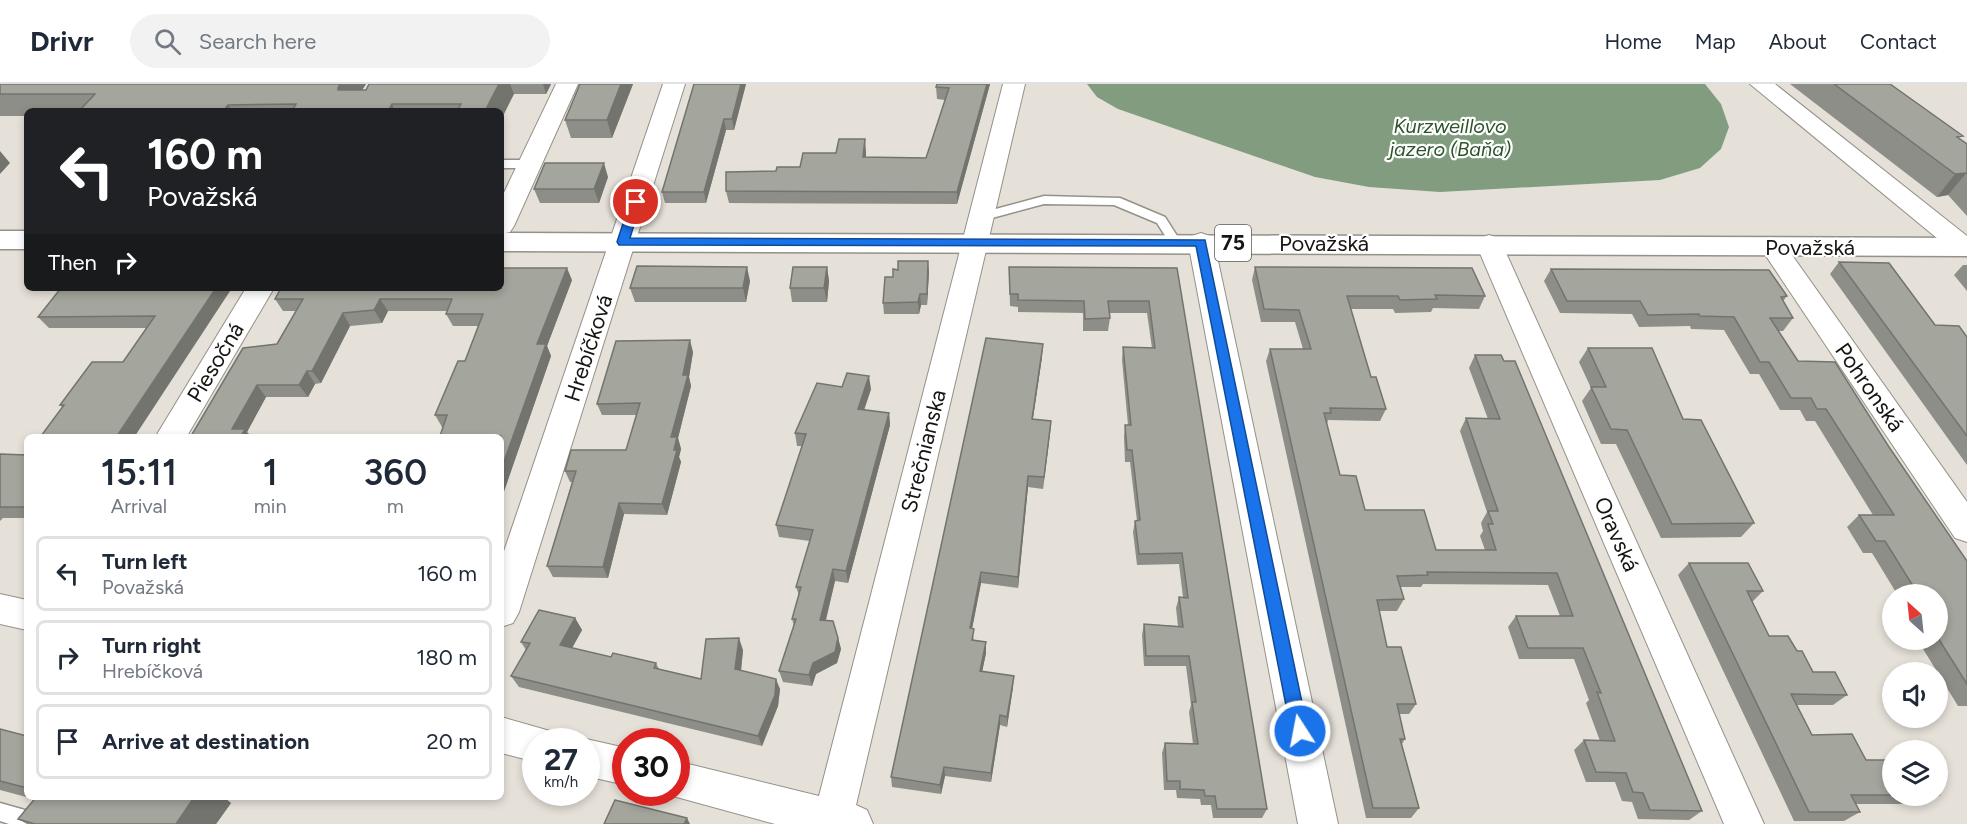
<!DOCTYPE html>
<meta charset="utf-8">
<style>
body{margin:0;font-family:Figtree,sans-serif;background:#f2f2f3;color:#1f2937;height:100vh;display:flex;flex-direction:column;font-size:22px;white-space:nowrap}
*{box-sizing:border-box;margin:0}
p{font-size:20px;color:#747a83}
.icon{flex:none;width:33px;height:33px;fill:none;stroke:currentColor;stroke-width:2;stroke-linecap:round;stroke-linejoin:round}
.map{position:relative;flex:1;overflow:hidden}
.side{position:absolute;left:24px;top:350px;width:480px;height:366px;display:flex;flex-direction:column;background:#fff;border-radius:9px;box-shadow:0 3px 9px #0003}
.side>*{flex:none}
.guide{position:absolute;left:24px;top:24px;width:480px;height:183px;border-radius:9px;box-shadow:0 3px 9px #0003;background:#202124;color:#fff;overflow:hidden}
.needle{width:39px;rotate:333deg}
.controls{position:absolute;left:1882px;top:500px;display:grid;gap:12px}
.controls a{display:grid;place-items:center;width:66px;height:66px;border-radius:50%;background:#fff;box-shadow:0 3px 9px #0003;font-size:30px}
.speed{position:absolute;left:522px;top:644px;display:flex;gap:12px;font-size:30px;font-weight:700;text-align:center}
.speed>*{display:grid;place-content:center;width:78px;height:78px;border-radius:50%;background:#fff;box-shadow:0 3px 9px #0003;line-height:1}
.speed small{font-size:15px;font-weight:400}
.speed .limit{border:9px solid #d22;background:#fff;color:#111}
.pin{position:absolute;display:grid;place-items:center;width:51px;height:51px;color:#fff;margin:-26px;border:3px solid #fff;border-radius:50%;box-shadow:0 2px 6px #0007}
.me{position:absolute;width:66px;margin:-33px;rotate:349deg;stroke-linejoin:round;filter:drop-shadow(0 0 4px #0008)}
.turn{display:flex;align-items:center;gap:21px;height:126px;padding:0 24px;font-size:27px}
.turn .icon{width:78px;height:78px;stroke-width:2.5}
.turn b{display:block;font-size:42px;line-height:51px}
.then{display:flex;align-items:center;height:57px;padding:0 24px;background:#0003;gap:12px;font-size:22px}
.eta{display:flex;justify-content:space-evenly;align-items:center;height:102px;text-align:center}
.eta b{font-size:36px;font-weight:600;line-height:42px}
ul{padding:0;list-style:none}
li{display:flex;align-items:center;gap:18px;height:75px;margin:0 12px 9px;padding:0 12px;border:3px solid #e0e1e3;border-radius:9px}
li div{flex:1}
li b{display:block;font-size:22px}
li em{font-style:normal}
header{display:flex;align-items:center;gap:36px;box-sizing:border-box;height:84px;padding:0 30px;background:#fff;border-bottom:2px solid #e0e1e3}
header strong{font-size:28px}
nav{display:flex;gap:33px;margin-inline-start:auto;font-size:21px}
.search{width:420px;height:54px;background:#f2f2f3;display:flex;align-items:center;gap:15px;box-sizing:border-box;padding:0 21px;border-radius:33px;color:#747a83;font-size:22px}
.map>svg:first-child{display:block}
.water{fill:#829c80}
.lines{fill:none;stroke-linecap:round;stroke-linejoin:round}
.service-casing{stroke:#959189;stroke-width:3}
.minor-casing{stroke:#959189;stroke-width:2}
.primary-casing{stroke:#959189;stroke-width:3}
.service{fill:#fff;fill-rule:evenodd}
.minor{fill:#fff;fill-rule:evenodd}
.primary{fill:#fff;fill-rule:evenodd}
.wall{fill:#8d8e87}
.shaded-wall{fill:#73746e}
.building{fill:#a4a59d;stroke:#73746e;stroke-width:1.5}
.route{fill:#1a73e8;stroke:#114b97;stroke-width:1.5}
.labels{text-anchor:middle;stroke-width:4.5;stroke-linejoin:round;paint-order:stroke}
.far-water-label{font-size:20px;font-style:italic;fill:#2d542a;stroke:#fff}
.shield{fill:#fff;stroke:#5c5b59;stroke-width:1.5}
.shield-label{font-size:21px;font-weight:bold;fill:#161512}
.street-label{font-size:22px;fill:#161512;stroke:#fff}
</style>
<header>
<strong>Drivr</strong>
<div class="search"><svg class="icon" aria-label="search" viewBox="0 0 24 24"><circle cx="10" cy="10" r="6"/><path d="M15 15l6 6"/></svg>Search here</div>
<nav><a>Home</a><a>Map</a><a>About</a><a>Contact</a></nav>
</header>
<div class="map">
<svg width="1967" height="740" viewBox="0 0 1967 740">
<rect width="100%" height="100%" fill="#e5e0d8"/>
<path class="water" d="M1087 0H1705L1721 20 1729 43 1721 65 1700 84 1660 96 1440 108 1369 103 1315 93 1118 25 1097 13Z"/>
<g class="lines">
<g class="service-casing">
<path id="service" d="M501 76H531L537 80 531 84H501Z
M1044 112 1120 114 1165 133 1181 158 1175 162 1171 161 1157 139 1114 121 1044 120 981 137 975 133 977 130Z
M0 719 32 728 37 740H9L0 737Z"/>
</g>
<g class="minor-casing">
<path id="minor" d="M556 0H578L514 142 510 148 501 150V115Z
M663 0H685L519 528 513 539 501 543V476Z
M1003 0H1025L856 721 867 726 873 740H775L662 709 676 708V677L819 712Z
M1750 0H1775L1967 152V171L1955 169Z
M1201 149 1210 152 1214 158 1338 740H1298L1188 158 1192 152Z
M1489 151 1498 154 1502 160 1764 740H1724L1476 160 1480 154Z
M1773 154 1782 157 1967 418V458L1955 454 1764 169 1760 163 1764 157Z
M246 204H274L187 352H156Z
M0 510 27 516V546L0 540Z
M501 633 550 647 554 657H536V678L501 669Z
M586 655 626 664V701L586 692V657H580Z"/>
</g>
<g class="primary-casing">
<path id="primary" d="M0 147H27V165H0Z
M501 149 1967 154V172L501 167Z"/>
</g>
<use href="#service" class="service"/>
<use href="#minor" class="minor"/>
<use href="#primary" class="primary"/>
</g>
<path class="wall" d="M0 0H366L362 6H366L369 0H551L546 10H514L501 27H27V32H0Z
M580 0H633L612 54H571L565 36Z
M746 0 734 46H726L706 119H665L662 108Z
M937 0H990L957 120 729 119 726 107 776 87 800 83 836 69 866 68V73L926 74 945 16 937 15 936 3Z
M1790 0H1890L1967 60V132L1948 111 1937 113Z
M608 93 599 119H540L534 105Z
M1839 178 1935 241 1967 253V381L1830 190Z
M1963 181H1967V207L1954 191Z
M827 183 829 197 827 218H792L790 204Z
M1009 183 1177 184 1267 725 1262 734H1213L1211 721H1201L1200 715 1177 714 1176 706H1164L1162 669 1165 659 1193 660 1189 628 1191 621 1186 582H1144L1142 551 1144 540 1178 542 1176 524 1179 513H1183L1179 480 1137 481 1133 448 1135 437H1137L1130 378H1125L1124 353 1125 341H1128L1122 276 1123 263 1152 264 1147 229H1109L1110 234 1108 247H1083V229L1018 228V223L1010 222Z
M1255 183 1485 212 1479 225 1433 224 1431 228 1395 229 1393 225H1351L1371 293 1386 325 1380 337 1328 336 1327 340 1340 391 1365 426 1436 466H1485L1480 452 1483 447 1481 439 1487 428 1460 347 1466 334 1488 335 1469 284 1475 271 1702 727 1689 736 1638 735 1632 718 1622 717 1615 698H1586L1574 666 1584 656 1600 657 1586 619 1589 616 1574 575H1519L1508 543 1516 532H1560L1548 501 1423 500 1421 503H1400L1404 515 1397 527H1379L1387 563 1416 620 1409 630H1399L1405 655 1402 660 1419 724 1411 734H1366L1266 277 1270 265H1303L1295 238H1261L1252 196Z
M1551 185 1787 212 1783 217 1793 234 1783 247H1778L1798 277 1889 363 1967 477V622H1958L1917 555H1938V510H1897L1872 469H1863L1847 443 1859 431H1873L1815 337H1806L1800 326H1780L1759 290H1750L1724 246 1691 245 1690 242 1639 243 1632 230 1560 229 1544 197Z
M929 188 927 221H921L919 230H884L883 219 893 193Z
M572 196 547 262 551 272 501 416V352L442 343 435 331 465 277 478 242H453L446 230 447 227H388L382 239 350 242 321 299 315 300 308 313H266L247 348 191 352 277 260 296 227H283L275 215Z
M750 197 746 218H635L630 204Z
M232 204 62 323 60 321 123 278 146 244H49L38 233Z
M1588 264 1683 335 1754 439 1741 453 1661 454 1616 360H1601L1582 317 1591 304 1579 278Z
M693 268 689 293 691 302 678 354 681 365 679 373 681 378 667 431 624 430 608 494 553 493 547 482 572 398H570L565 387 626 366 637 331H602L597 320Z
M1042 273 1033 335 1051 337 1050 349 1043 405 1028 403 1018 504 981 499 972 545 974 557 986 569 982 588 1013 603 1007 643 1000 641 991 698 945 692 941 710 892 703 891 693Z
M842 303 871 305 864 326 889 329 890 341 848 499 835 497 826 536 838 554 841 565 837 579 816 590 812 602 783 598 779 587 794 542 792 535 799 511 796 503 810 457 779 453 776 441 802 362H797L795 349Z
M0 370 27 371V434H3L0 437Z
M1689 479 1763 507 1752 518 1769 552 1797 567 1813 588 1847 611 1833 621H1797L1812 651 1941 711 1924 720H1856L1860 728 1844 737H1794L1678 491Z
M575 534 582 546 572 564 611 573 656 579 659 585 701 595 743 566 741 586 780 605 778 622 762 662 519 603 511 592 526 566 521 558Z
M0 645 27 652V712H222L231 719 216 740H27L18 735 34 715 0 706Z"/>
<path class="shaded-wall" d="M340 0H366L349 26 338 6V4Z
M499 0H510L514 10 501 36V27H485Z
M543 0H551L546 10Z
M621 0H633L612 54 607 36Z
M741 0H746L734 46 732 35Z
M987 0H990L957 120V108Z
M392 20 395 27H388Z
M228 21 232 27H223Z
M724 35 726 46 706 119 704 108Z
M865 55 866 68 865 86 863 73Z
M0 67 10 79 0 90Z
M604 79 608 93 599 119 594 105Z
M1967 88 1948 111 1937 113 1955 90Z
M928 177 929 188 927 221V210Z
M747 183 750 197 746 218 743 204Z
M827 183 829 197 827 218 824 204Z
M567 184 572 196 547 262 551 272 501 416V386L537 260Z
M216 204H232L135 352H117Z
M920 210 921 221 919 230 918 218Z
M380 215 388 227 382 239 374 226Z
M343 229 350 242 321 299 312 287Z
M690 256 693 268 689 293 691 302 678 354 681 365 679 373 681 378 667 431 662 420 671 353Z
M1043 260 1042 273 1031 347 1032 335Z
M307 287 315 300 308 313 299 301Z
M869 292 871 305 860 338 858 325Z
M257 301 266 313 247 348 251 352H238L232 345Z
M889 329 890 341 848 499 846 487Z
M1051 337 1050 349 1043 405 1044 393Z
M1028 392V403L1018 504V493Z
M619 419 624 430 608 494 603 483Z
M833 485 835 497 823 547 820 536Z
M981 488V499L970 555V544Z
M575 534 582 546 567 573 560 561Z
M739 554 743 566 740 596 735 585Z
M838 554 841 565 837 579 816 590 812 602 809 591 813 579Z
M986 558V569L980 598V587Z
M1014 592 1013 603 1007 643V633Z
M776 595 780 605 778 622 762 662 758 652Z
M1000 631V641L991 698V689Z
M944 683 945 692 941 710 940 701Z
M195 712H222L231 719 216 740H176Z
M687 734 690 740H684Z"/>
<path class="building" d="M0 0H340L338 4V6H366L369 0H499L485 27H457L461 20H392L388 27H292L296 20 228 21 223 27H79L95 10H0Z
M580 0H621L607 36H565Z
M694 0H741L732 35H724L704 108H662Z
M937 0H987L957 108 726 107V88L776 87 777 83H800L803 69H836L839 55H865L863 73 926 74 949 4 936 3Z
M1834 0H1890L1963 52 1957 53 1967 60V89L1955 90Z
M545 79H604L594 105H534Z
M898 177H928L927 210H920L918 218 883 219 885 193H893V185L898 186Z
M1839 178 1889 179 1935 241 1959 242 1967 253V352Z
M637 182 747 183 743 204H630Z
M793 183H827L824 204H790Z
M1009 183 1177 184 1267 725H1217L1215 712H1205L1204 706 1180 705V697H1167L1165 659 1198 660 1192 618H1196L1189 572H1146L1144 540 1183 543 1179 513 1188 514 1182 469 1139 470 1135 437 1140 436 1132 366H1127L1125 341H1131L1123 263 1155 264 1149 217H1108L1110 234 1085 235 1084 217 1018 216V210H1010Z
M1255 183 1472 184 1485 212 1435 211 1437 215 1400 216 1398 212H1347L1371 293H1376L1386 325 1330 324 1331 329H1324L1340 391 1356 392 1365 426H1424L1436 466H1496L1488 440H1493L1488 427H1498L1466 334 1500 335 1475 271H1501L1504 277H1515L1702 727 1650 726 1643 709 1633 708 1626 689 1596 688 1584 656 1615 657 1597 608 1601 609 1583 564H1528L1516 532H1573L1557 489 1427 488 1428 491 1397 492 1404 515 1377 516 1387 563H1401L1416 620H1397L1405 655H1400L1419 724H1373L1270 265H1311L1299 226 1264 225Z
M501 184H567L537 260H546L501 386V352H440L447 331H435L458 277H465L483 230H446L452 215H380L374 226 343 229 312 287H307L299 301H257L232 345H245L241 352H191L243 264 277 260 303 215H275L281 204H501Z
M1551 185 1769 186 1787 212 1781 213 1793 234H1770L1798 277 1835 278 1889 363 1967 477V600L1938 554V510H1918L1885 457H1876L1859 431H1894L1826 325H1817L1811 314H1791L1769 278H1760L1734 233 1700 232 1699 230 1648 231 1640 217H1567Z
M61 204H216L117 352H41L64 321H60L92 278H123L155 232 38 233Z
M986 254 1043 260 1032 335 1051 337 1044 393 1028 392 1018 493 981 488 970 544 974 545 972 556 986 558 980 587 1014 592 1007 633 1000 631 991 689 944 683 940 701 891 693Z
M690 256 683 291H688L671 353H677L674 366H677L662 420 619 419 603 483 547 482 576 387H565L571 366H626L640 319 597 320 616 257Z
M1588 264H1652L1683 335 1701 336 1754 439 1672 440 1627 346 1611 345 1591 303H1606Z
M847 289 869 292 858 325 889 329 846 487 833 485 820 536 833 537 838 554 835 568 813 579 809 591 779 587 796 535H792L801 503H796L813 446 776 441 806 350 795 349 817 299 842 303Z
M0 370 27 371V423H0Z
M1689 479H1748L1763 507H1747L1769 552H1788L1797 567H1802L1813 588H1835L1847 611 1791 610 1812 651 1852 650 1866 676H1893V711H1851L1860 728H1809Z
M539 526 575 534 560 561 611 573 613 569 656 579 654 584 701 595 706 555 739 554 735 585 776 595 775 611 758 652 511 592 530 559 521 558Z
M0 645 27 652V704L0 697Z
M37 712H195L176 740H35L18 735Z
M615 716 687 734 684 740H604Z"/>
<path class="route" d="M636 114 641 118 630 154 1205 156 1308 647 1305 653 1300 655 1294 653 1291 647 1196 162 619 161 617 158 630 118Z"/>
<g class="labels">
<g class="far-water-label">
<text x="1450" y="49">Kurzweillovo<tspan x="1450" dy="23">jazero (Baňa)</tspan></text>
</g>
<rect class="shield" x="1215" y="141" width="36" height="36" rx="4.5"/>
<g class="shield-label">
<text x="1233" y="166">75</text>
</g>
<g class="street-label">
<text x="1324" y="167">Považská</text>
<text x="1810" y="171">Považská</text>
<text transform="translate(588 264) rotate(-72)" y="8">Hrebíčková</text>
<text transform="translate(215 278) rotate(-59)" y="8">Piesočná</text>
<text transform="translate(1870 303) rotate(55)" y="8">Pohronská</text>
<text transform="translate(923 367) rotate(-76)" y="8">Strečnianska</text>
<text transform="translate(1617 450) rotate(66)" y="8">Oravská</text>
</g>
</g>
</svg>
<div class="controls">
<a><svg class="needle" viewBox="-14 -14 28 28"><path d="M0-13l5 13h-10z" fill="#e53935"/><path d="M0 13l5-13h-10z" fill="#747a83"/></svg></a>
<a><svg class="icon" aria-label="sound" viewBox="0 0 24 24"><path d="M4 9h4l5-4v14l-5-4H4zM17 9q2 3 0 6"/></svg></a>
<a><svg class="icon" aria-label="layers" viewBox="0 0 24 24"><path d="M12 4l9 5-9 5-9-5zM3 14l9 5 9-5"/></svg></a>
</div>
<div class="speed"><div>27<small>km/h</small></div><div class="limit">30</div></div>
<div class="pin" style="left:636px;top:118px;background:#d93025"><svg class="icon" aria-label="arrive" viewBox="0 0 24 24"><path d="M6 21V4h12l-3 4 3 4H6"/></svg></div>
<svg class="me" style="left:1300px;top:647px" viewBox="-20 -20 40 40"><circle r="17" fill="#1a73e8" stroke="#fff" stroke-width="3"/><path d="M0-11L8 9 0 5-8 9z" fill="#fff"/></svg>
<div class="guide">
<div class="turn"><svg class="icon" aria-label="left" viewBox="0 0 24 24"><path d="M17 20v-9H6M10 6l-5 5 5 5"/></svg><div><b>160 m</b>Považská</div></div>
<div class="then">Then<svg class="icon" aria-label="right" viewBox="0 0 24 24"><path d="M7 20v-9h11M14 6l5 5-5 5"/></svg></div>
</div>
<section class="side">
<div class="eta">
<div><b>15:11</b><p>Arrival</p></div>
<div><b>1</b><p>min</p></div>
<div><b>360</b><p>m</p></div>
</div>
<ul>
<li><svg class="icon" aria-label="left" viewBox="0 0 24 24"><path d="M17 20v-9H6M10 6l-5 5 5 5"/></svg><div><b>Turn left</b><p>Považská</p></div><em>160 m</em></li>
<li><svg class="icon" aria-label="right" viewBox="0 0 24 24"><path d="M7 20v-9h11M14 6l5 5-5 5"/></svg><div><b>Turn right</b><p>Hrebíčková</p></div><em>180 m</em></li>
<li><svg class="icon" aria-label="arrive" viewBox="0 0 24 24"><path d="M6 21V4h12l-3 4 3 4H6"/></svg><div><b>Arrive at destination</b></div><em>20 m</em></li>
</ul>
</section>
</div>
